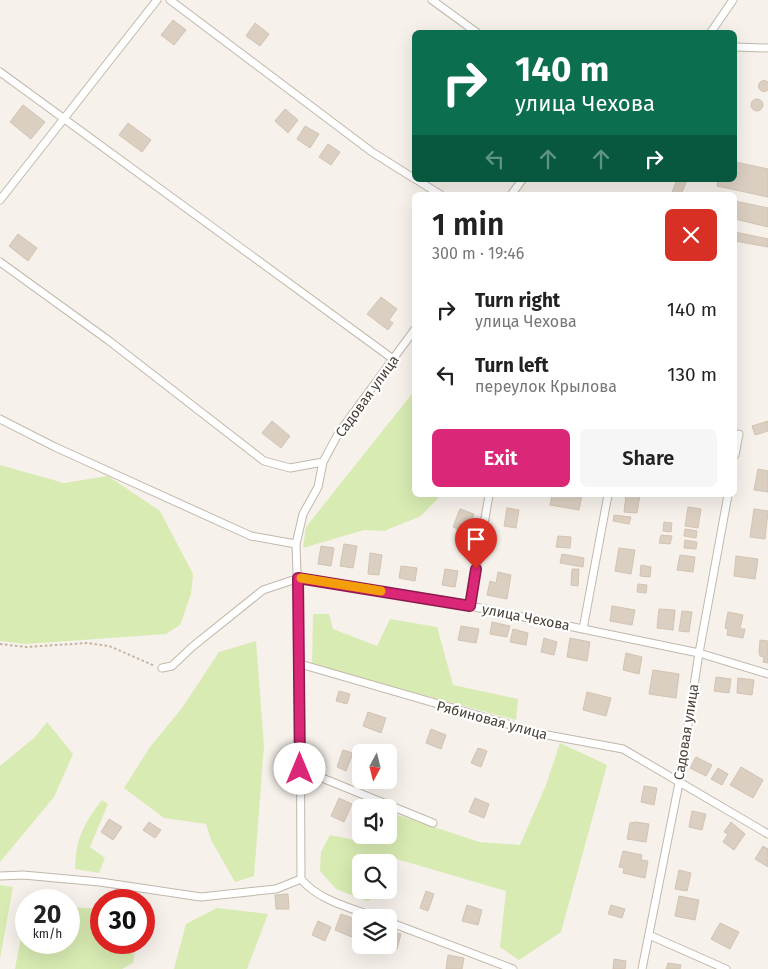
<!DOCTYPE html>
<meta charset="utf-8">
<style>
body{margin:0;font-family:"Fira Sans",sans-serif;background:#f6f6f6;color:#222;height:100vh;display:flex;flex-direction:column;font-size:19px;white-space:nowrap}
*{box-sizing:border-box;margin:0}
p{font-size:16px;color:#767676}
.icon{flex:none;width:28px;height:28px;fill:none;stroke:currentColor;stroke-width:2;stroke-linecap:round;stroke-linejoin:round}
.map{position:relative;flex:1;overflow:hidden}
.details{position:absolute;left:412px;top:192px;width:325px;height:305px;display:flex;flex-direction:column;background:#fff;border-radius:8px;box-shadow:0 5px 20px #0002}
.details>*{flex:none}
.top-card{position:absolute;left:412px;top:30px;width:325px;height:152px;border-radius:8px;box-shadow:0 5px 20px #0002;background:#0b6e4f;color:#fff;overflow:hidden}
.needle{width:32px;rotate:187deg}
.controls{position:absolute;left:352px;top:744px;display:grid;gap:10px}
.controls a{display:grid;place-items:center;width:45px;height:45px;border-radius:8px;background:#fff;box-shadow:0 5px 20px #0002;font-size:25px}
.speed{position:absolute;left:15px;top:889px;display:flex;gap:10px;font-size:25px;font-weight:700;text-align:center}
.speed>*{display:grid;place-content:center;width:65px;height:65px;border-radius:50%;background:#fff;box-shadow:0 5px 20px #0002;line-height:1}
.speed small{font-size:12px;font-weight:400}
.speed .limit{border:8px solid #d22;background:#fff;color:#111}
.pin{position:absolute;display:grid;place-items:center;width:42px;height:42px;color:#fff;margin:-51px -21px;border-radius:50% 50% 50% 0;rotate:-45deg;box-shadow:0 0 5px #0007}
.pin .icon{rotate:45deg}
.me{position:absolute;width:55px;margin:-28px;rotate:0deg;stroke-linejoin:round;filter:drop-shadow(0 0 4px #0008)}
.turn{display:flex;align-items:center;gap:18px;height:105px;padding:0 20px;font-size:22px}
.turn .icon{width:65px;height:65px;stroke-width:2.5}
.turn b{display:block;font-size:35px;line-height:42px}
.lanes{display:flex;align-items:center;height:48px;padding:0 20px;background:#0003;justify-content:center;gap:25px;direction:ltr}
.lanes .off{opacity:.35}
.round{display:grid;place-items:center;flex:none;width:52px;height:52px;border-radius:8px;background:#f6f6f6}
.overview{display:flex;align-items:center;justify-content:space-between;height:85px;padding:0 20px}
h1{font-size:30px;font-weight:600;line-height:38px}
.cta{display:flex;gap:10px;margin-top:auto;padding:10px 20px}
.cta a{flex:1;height:58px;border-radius:8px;background:#db2777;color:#fff;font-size:20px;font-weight:600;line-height:58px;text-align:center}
.cta a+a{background:#f6f6f6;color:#222}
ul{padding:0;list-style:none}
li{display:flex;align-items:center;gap:15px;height:65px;padding:0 20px}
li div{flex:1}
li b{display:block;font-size:19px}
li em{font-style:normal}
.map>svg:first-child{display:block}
.green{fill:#d8ebb2}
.building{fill:#dbcfc2;stroke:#d3c3b2}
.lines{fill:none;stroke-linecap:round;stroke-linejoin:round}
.street-casing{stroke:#c2b8ac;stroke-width:9}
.path{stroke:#c5b29d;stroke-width:2;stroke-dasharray:2.5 2.5;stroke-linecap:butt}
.street{stroke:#fff;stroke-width:7}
.route-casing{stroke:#8e194d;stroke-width:12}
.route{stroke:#db2777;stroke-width:9}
.slow{stroke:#f59e0b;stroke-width:9}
.labels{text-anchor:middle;stroke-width:4.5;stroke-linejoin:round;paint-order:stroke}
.street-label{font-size:14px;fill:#4b4138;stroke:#fff}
</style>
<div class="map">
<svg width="768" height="969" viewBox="0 0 768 969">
<rect width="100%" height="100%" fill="#f6f1eb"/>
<path class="green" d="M415 390V495H441L421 516 384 531 364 530 303 548 306 527Z
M0 465 64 483 108 476 160 511 193 574 191 594 180 625 166 634 26 644 0 641Z
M313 614H329L333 629 377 646 390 619 437 627 453 685 518 699 516 720 312 665Z
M256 641 264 746 254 876 235 882 211 840 206 824 164 818 124 788 150 747 182 708 219 652Z
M47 722 73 754 54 797 0 862V766L35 737Z
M560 743 607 765 561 932 519 960 500 947 506 891 383 855 379 862H361V890H374L372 899 367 901 336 889 320 871 321 852 330 835 374 844 378 835H389V812L479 842 520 845 546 785Z
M102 800 108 804 90 847 105 858 99 873 75 869C76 838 83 825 102 800Z
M0 885 13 887 0 959Z
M69 907 101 909V942L136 943 133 963 122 969H15L26 911V942H69Z
M217 908 268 914 247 969H174L186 924Z"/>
<path class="building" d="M173 20 186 30 174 45 161 35Z
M255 23 269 34 260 46 246 36Z
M758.5 86a5.5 5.5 0 1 1 11 0a5.5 5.5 0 1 1-11 0Z
M751 105a6 6 0 1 1 12 0a6 6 0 1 1-12 0Z
M23 105 45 122 31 139 10 122Z
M285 109 298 120 288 133 275 121Z
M128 123 151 140 142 152 119 135Z
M305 126 319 134 310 148 297 139Z
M328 144 340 152 331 165 319 157Z
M735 162 768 169V197L717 186 718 180H735Z
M677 180H687L681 195H671Z
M735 201 768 208V227L735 219Z
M735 232 768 239V247L735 241Z
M18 234 37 248 28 261 9 246Z
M381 297 397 309 389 320 393 323 388 330 367 314Z
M272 421 290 436 281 448 262 433Z
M768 421V431L755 435 752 426Z
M758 469 768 471V492L754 490Z
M552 495H582L579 510 550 505Z
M626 495H640L637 513 624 512Z
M688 507 701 509 698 528 685 526Z
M507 508 519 510 516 528 504 526Z
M460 509 474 514 467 533 453 527Z
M754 509 768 511 765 539 750 537Z
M614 515 631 517 629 524 613 521Z
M664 522 672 523 671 532 663 531Z
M685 529 697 531 696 538 684 536Z
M661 535 672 536 670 544 659 543Z
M558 536 571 537 570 548 556 547Z
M685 540 697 542 696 549 684 548Z
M344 544 357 546 353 568 340 566Z
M321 546 334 548 331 566 318 564Z
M619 548 635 550 631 574 615 571Z
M370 553 382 555 379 575 368 574Z
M562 554 584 558 583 567 560 563Z
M680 555 695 557 693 572 677 570Z
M736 556 758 559 755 579 734 576Z
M641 565 651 567 650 577 640 576Z
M401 566 417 568 415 581 399 578Z
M445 569 458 571 455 587 442 585Z
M572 569H579L578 586 571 585Z
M498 572 511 575 507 599 487 595 490 581 496 583Z
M638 584 647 585 646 593 637 592Z
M612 606 635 610 632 625 610 621Z
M659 609 675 610 673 630 657 628Z
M682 611 692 612 689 632 679 631Z
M728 612 743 615 740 629H745L743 638 727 635 728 629 725 628Z
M492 622 510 626 507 637 490 634Z
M461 626 479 629 476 643 458 640Z
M513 629 528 633 526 645 510 642Z
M544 638 557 642 554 655 541 652Z
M570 638 590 642 587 661 567 657Z
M760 640 768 641V663L763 662 764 657 760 656 759 652Z
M626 653 642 657 639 674 623 670Z
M653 670 679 674 676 698 649 694Z
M716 677 731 679 729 693 714 691Z
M738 678 754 680 752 695 737 693Z
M339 691 350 694 347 704 336 701Z
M587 692 611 698 606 716 583 710Z
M368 712 386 718 381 733 363 726Z
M431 729 446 735 441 749 426 743Z
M478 748 487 751 481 767 471 763Z
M343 750 353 753 346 771 337 767Z
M696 757 712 765 706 776 690 768Z
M741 767 763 780 753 798 730 785Z
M718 768 728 774 722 785 711 779Z
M644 786 657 788 654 805 641 802Z
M339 798 352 804 344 822 331 816Z
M475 798 489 804 484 818 469 812Z
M692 811 706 814 702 830 689 827Z
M109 819 122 827 113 840 101 832Z
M149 822 161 830 155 838 143 830Z
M636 822 649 824 646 842 627 839 630 823Z
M731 822 745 834 734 850 723 842 728 834 724 832Z
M389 824 395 827 389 842 381 838 382 835H389Z
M763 846 768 849V867L755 859Z
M623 851 642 855 641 860 648 861 645 878 623 873 624 868 619 867Z
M679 870 691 873 687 891 675 889Z
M426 891 434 894 428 911 420 908Z
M288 894 289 909H276L275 895Z
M679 896 699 900 695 920 675 916Z
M467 905 482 910 478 925 462 921Z
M611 905 625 909 622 918 608 914Z
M341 914 358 920 352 937 335 930Z
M318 921 331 927 325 941 312 935Z
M720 923 739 932 730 949 711 939Z
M389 931 401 934 397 949 385 945H389Z
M448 955 464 958 462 969H446Z
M614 959 626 961 625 969H613Z
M668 963 681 965 680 969H666Z"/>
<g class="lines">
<g class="street-casing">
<path id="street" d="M170 0 372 152 415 179
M432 0 476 32
M711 32 733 0
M735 47 768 48
M0 72 393 359
M417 180 441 195
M511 195 522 180
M0 200 157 0
M0 262 108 340 264 461 290 468 323 462
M0 419 55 447 251 536 296 544
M735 455 739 434
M470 606 489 495
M583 629 608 495
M300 664 542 734 623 749 768 834
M162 668 172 666 192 647 263 590 299 578 440 600 583 629 699 653 768 674
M300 769 433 823
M0 876 23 875 100 882 201 897 276 889 301 879
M301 879 300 664 296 544 303 514 318 487 323 462 338 434 415 329
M301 879C319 901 352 908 378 918
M389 922 513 969
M649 935 726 969
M642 969 679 783 699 653 728 495"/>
</g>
<path class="path" d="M0 644 26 647 87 643 109 646 155 666"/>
<use href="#street" class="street"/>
</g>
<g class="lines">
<g class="route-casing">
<path id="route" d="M300 769 298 578 470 606 476 569"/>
</g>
<use href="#route" class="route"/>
<path class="slow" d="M301 578 381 591"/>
</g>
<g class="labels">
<g class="street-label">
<text transform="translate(367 396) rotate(-54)" y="5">Садовая улица</text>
<text transform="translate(526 617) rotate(11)" y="5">улица Чехова</text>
<text transform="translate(492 720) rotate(15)" y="5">Рябиновая улица</text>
<text transform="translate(686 732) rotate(-81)" y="5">Садовая улица</text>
</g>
</g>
</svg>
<div class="controls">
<a><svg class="needle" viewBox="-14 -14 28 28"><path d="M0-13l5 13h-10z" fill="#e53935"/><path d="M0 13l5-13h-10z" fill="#767676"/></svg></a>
<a><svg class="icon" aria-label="sound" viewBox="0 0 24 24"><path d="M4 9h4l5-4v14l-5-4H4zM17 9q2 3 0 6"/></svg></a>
<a><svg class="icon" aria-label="search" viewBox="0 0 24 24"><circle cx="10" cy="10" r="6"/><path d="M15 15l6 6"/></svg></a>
<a><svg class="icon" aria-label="layers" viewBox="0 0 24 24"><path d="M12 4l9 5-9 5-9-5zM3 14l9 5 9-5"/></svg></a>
</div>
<div class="speed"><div>20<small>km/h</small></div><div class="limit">30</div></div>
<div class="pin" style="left:476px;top:569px;background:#d93025"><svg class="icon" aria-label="arrive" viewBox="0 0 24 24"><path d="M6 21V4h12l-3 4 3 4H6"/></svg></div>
<svg class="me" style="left:300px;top:769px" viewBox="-20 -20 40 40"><circle r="19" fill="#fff"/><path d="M0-13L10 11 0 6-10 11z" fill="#db2777"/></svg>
<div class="top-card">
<div class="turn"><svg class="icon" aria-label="right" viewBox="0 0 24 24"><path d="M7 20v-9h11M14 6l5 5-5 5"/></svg><div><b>140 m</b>улица Чехова</div></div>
<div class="lanes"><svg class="icon off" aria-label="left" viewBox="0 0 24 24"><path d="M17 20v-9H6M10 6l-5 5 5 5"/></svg><svg class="icon off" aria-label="ahead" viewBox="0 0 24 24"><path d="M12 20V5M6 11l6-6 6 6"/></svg><svg class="icon off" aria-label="ahead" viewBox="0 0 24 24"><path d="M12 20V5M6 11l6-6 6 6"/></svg><svg class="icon" aria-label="right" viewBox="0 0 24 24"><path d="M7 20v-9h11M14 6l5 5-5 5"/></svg></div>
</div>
<section class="details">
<div class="overview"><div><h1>1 min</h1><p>300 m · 19:46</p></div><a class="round" style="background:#d93025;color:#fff"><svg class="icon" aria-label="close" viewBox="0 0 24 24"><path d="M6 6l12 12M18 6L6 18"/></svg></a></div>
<ul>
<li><svg class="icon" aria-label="right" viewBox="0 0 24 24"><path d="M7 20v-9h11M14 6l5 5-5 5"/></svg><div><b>Turn right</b><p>улица Чехова</p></div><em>140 m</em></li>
<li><svg class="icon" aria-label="left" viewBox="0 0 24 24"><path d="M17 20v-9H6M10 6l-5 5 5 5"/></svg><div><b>Turn left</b><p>переулок Крылова</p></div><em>130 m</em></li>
</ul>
<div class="cta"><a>Exit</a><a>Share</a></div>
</section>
</div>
